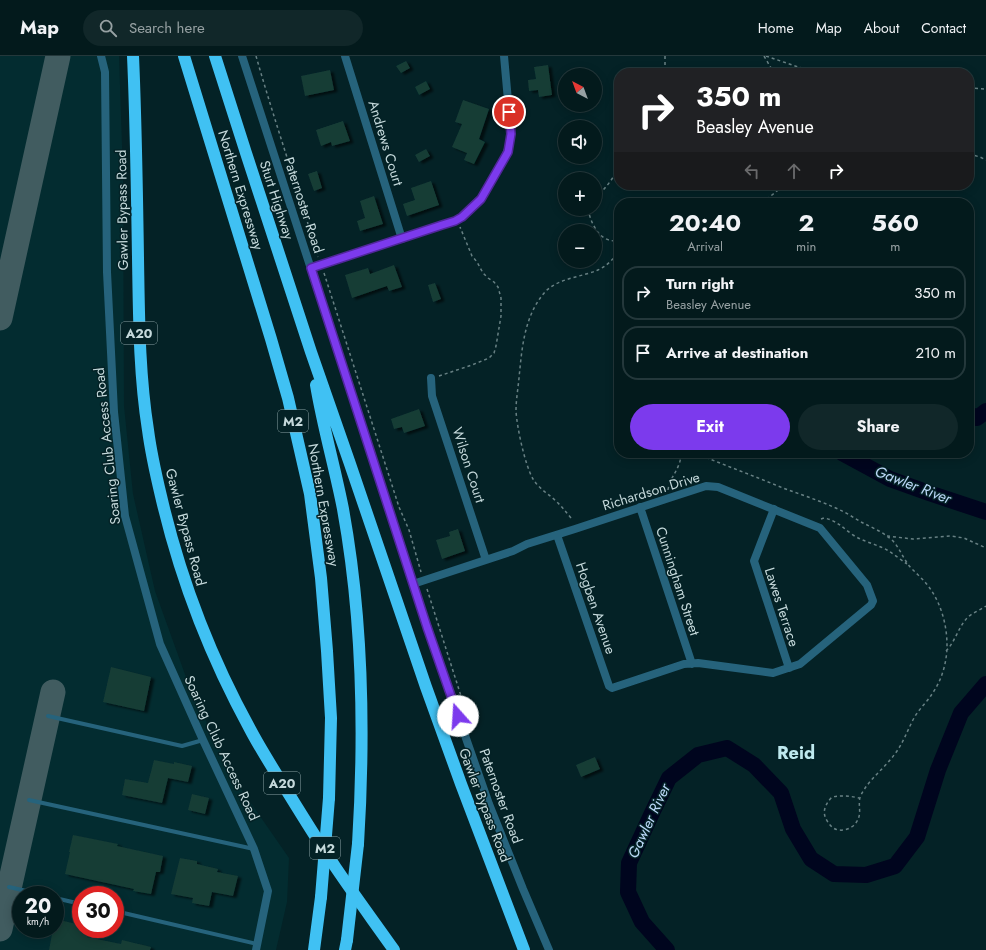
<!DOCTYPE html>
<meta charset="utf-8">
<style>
body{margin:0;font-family:Jost,sans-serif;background:#112729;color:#f1f3f6;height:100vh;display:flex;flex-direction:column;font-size:15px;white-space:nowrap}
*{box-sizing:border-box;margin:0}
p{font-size:13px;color:#97a1a3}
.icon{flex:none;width:22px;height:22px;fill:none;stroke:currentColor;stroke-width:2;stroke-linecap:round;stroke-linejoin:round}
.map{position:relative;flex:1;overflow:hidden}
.side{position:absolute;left:614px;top:142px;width:360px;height:260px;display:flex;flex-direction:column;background:#031a1c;border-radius:16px;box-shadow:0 2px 10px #0003,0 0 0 1px #24383b}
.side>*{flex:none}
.top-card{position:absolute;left:614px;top:12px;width:360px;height:122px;border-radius:16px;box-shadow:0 2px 10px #0003,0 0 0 1px #24383b;background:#202124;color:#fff;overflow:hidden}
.needle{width:26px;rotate:319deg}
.tools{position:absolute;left:558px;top:12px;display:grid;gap:8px}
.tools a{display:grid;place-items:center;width:44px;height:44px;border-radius:50%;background:#031a1c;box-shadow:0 2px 10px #0003,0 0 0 1px #24383b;font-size:20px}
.speed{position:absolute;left:12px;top:830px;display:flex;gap:8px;font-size:20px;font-weight:700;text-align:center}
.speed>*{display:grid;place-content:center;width:52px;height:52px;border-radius:50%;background:#031a1c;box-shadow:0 2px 10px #0003,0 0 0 1px #24383b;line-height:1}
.speed small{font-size:10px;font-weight:400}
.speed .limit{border:6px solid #d22;background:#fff;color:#111}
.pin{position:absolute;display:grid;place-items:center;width:34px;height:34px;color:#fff;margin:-17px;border:2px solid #fff;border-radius:50%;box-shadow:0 1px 4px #0007}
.me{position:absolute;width:44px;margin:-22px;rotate:341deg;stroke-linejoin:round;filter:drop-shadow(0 0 3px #0008)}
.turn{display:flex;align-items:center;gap:14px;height:84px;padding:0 16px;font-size:18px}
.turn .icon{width:52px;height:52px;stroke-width:2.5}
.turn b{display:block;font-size:28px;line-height:34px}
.lanes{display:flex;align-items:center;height:38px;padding:0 16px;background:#0003;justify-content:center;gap:20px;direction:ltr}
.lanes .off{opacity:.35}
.eta{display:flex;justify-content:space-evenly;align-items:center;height:68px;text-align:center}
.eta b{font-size:24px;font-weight:700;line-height:28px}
.action{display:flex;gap:8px;margin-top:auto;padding:8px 16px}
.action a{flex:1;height:46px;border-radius:24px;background:#7c3aed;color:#fff;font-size:16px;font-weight:700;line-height:46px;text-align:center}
.action a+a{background:#112729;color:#f1f3f6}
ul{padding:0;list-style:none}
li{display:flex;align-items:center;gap:12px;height:54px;margin:0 8px 6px;padding:0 8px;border:2px solid #24383b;border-radius:16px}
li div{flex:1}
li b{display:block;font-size:15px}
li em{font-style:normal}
header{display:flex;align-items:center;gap:24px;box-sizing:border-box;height:56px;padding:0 20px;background:#031a1c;border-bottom:1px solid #24383b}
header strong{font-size:19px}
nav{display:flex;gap:22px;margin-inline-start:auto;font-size:14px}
.search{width:280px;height:36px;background:#112729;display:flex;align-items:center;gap:10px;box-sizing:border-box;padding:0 14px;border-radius:22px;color:#97a1a3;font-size:15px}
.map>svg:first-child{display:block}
.built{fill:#032c30;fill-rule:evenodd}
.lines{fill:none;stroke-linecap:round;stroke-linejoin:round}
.river{stroke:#00051e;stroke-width:16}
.taxiway{stroke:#415c60;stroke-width:25}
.building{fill:#163c36;filter:url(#shadow)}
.path{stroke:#688184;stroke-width:1.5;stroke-dasharray:3 3;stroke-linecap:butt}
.lane{stroke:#26637c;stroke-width:4}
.street{stroke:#26637c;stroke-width:8}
.highway{stroke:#40c1f3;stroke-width:12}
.highway-bridge{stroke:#40c1f3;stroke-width:12}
.route-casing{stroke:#51269a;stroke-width:10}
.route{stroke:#7c3aed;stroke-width:7}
.labels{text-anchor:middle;stroke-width:3;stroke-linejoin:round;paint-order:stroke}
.shield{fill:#042226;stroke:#8ba2a5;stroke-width:1}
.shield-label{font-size:13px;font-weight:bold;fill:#c5d9db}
.street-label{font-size:14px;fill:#c5d9db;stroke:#042226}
.water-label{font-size:15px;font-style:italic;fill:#bbd7f7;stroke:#042226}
.district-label{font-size:18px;font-weight:bold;fill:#bee9ee;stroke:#042226}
</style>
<header>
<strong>Map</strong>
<div class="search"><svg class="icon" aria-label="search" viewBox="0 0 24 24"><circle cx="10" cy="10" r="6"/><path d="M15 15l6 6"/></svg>Search here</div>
<nav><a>Home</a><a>Map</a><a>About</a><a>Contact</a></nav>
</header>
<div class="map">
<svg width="986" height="894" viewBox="0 0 986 894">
<defs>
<filter id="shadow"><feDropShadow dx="3.5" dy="2" stdDeviation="1" flood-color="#0009"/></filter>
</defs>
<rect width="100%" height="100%" fill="#042226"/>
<path class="built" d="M0 0H119L123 119 124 350 133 438 155 535 191 635 237 727 289 802 287 846 276 894H0ZM21 839H55V873H21ZM81 839H115V873H81Z"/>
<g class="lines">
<path class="river" d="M969 358 977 362 986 355
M842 397 890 423 929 437 986 456
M667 894 642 866 628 836 629 807 652 757 669 722 698 699 727 692 754 709 781 737 793 773 811 803 834 818 866 819 895 810 917 781 938 714 961 657 986 628"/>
<path class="taxiway" d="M0 262 58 0
M0 873 53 636"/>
</g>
<path class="building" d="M406 5 410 12 401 17 396 10Z
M548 9 552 39 539 41 538 34 529 35 528 24 536 23 534 11Z
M330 14 334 34 305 40 301 20Z
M426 25 430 33 419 39 415 31Z
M463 44 489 53 479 83 485 86 474 108 464 104 467 97 452 91 462 68 455 66Z
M343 65 350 85 332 90 331 86 321 90 316 74Z
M426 93 430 100 419 106 415 99Z
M317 115 322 132 314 135 308 118Z
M431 125 439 149 407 160 403 148 415 144 411 132Z
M374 140 383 168 360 175 357 165 365 162 360 145Z
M394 209 402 231 389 235 387 230 352 242 345 219 368 212 370 218Z
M435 227 441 243 433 246 428 229Z
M419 353 425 370 404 377 402 371 394 373 391 363Z
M458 473 465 495 442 503 436 484 450 480 449 476Z
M111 611 151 621 144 655 103 646Z
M595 701 600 713 581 721 576 709Z
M154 704 174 708V706L192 710 188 726 168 722 162 747 122 739 125 723 148 727Z
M192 738 209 742 205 758 188 754Z
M73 779 118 788 117 790 163 800 160 816H156L151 838 133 835 134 833 65 818 70 796H69Z
M180 802 197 805V808L218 813 217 816 238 820 233 840 212 836 209 850 192 847 193 842 171 838Z
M55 863 81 869V873H89L87 881 121 888 122 884 151 891 150 894H49L53 873H55Z"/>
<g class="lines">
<path class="path" d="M256 0C275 67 298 133 318 201
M665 0V17
M764 0 774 17
M766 0 798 11 820 17
M969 32 986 33
M969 98 980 101 986 104
M595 142C605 133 613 123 619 111
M762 147 782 131 784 129
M588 153C590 164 597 181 609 184 612 185 616 185 619 185
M324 217 399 451 409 474 421 516
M439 320 472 309 489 302 494 297 496 290 501 260V242L498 231 494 226 488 222 483 217 477 206 472 200 460 171
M695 397C724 409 754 420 783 432 802 439 821 445 840 454 847 457 854 462 861 466 871 471 883 476 892 484 900 492 903 503 911 512 918 519 926 526 931 534 942 550 947 571 947 589 947 606 942 624 932 638 927 646 919 653 914 662 907 675 903 688 894 699 884 713 869 723 861 739 856 749 865 759 853 770 847 775 836 776 831 770 821 759 823 751 832 741 842 739 850 740 859 742
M668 434C670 420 681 413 681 397
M571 462C566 456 562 451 557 446 549 438 539 433 533 423 525 409 517 372 516 355 516 344 518 333 519 322 522 292 524 260 545 236 558 222 582 221 598 214 607 210 613 203 619 196
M821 463 824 462C836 464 843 472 853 479 864 486 876 488 887 494 894 498 901 504 907 508
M887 480 913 483 951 480 964 482 986 492
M427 533 461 640
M946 595C955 586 958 572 967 562 972 557 980 554 986 550"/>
<path class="lane" d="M48 660 182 690 203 684
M29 744 254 793
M9 831 44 839
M55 842 81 848
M115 855 257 888"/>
<path class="street" d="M101 0 105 16 107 216 114 356 125 460 160 588 203 684 254 793 268 835 256 894
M242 0 427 571 489 748 523 833 549 894
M345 0 402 183
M311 212 455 165 462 161 481 143 505 101 509 90 511 78 504 0
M431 322 432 340 486 504
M640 451 692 608
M774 453 754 505 789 612
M413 528 513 495 527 488 575 473 669 442 706 430 718 431 820 472 867 529 873 545 871 549 800 608 773 617 698 607 684 608 612 632 609 630 557 479"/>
<path class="highway" d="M133 0C136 67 137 135 138 202 139 260 139 317 148 374 151 397 156 419 161 440 180 522 210 600 250 673 261 694 274 714 287 735 303 761 319 787 336 812 355 840 375 867 394 894
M184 0 271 283 288 342 310 438 321 522 327 595 331 662 329 742
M215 0 246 97 311 296 349 405 426 631 461 728 524 894
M316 329C323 371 335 412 343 453 363 563 365 676 358 788
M314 894 321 841
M345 894 347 884"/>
<path class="highway-bridge" d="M321 841 329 742
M347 884 358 788"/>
</g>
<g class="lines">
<g class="route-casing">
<path id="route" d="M458 660 427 571 311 212 442 169 455 165 462 161 481 143 508 96 511 78 509 56"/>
</g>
<use href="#route" class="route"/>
</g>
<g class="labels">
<g class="shield">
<rect x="121" y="266" width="36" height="22" rx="3"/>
<rect x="278" y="354" width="30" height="22" rx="3"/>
<rect x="264" y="716" width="36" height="22" rx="3"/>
<rect x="310" y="781" width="30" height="22" rx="3"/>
</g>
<g class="shield-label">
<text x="139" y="282">A20</text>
<text x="293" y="370">M2</text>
<text x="282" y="732">A20</text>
<text x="325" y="797">M2</text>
</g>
<g class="street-label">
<text transform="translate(386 87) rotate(73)" y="5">Andrews Court</text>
<text transform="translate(241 134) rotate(73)" y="5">Northern Expressway</text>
<text transform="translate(277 144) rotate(72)" y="5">Sturt Highway</text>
<text transform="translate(304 149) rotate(72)" y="5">Paternoster Road</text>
<text transform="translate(122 154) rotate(-91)" y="5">Gawler Bypass Road</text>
<text transform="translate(107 390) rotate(-96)" y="5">Soaring Club Access Road</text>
<text transform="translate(469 409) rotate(72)" y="5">Wilson Court</text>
<text transform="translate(651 435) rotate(-17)" y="5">Richardson Drive</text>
<text transform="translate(324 449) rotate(80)" y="5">Northern Expressway</text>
<text transform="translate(186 471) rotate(75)" y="5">Gawler Bypass Road</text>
<text transform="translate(678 525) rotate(72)" y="5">Cunningham Street</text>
<text transform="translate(782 551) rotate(72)" y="5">Lawes Terrace</text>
<text transform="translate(596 552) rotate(71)" y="5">Hogben Avenue</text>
<text transform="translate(222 692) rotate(65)" y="5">Soaring Club Access Road</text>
<text transform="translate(501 740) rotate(70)" y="5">Paternoster Road</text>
<text transform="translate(485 749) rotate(69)" y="5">Gawler Bypass Road</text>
</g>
<g class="water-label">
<text transform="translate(913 429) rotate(21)" y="5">Gawler River</text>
<text transform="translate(649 765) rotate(-65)" y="5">Gawler River</text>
</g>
<g class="district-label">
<text x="796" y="703">Reid</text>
</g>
</g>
</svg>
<div class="tools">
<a><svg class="needle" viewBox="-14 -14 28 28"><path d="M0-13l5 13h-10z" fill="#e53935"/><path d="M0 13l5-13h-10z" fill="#97a1a3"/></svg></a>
<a><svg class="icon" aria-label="sound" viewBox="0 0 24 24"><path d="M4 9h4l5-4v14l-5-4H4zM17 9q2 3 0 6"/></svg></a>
<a>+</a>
<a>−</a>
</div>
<div class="speed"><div>20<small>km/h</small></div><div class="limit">30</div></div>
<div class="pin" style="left:509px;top:56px;background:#d93025"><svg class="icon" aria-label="arrive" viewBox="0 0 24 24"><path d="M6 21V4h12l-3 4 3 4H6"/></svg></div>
<svg class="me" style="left:458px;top:660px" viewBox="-20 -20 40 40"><circle r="19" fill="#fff"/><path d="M0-13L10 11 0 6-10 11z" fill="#7c3aed"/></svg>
<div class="top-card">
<div class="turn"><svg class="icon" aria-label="right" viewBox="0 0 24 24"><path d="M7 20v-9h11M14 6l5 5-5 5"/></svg><div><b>350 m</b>Beasley Avenue</div></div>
<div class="lanes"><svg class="icon off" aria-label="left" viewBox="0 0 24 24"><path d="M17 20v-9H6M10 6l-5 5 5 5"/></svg><svg class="icon off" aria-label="ahead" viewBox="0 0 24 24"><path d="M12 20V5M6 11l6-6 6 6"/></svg><svg class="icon" aria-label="right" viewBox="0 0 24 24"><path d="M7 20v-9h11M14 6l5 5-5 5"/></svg></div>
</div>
<section class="side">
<div class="eta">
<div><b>20:40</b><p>Arrival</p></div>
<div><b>2</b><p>min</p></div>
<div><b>560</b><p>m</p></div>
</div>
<ul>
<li><svg class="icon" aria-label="right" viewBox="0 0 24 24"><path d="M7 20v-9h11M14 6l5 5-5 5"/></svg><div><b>Turn right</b><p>Beasley Avenue</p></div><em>350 m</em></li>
<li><svg class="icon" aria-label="arrive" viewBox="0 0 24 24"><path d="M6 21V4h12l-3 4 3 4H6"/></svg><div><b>Arrive at destination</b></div><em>210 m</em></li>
</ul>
<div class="action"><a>Exit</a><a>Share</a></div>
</section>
</div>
